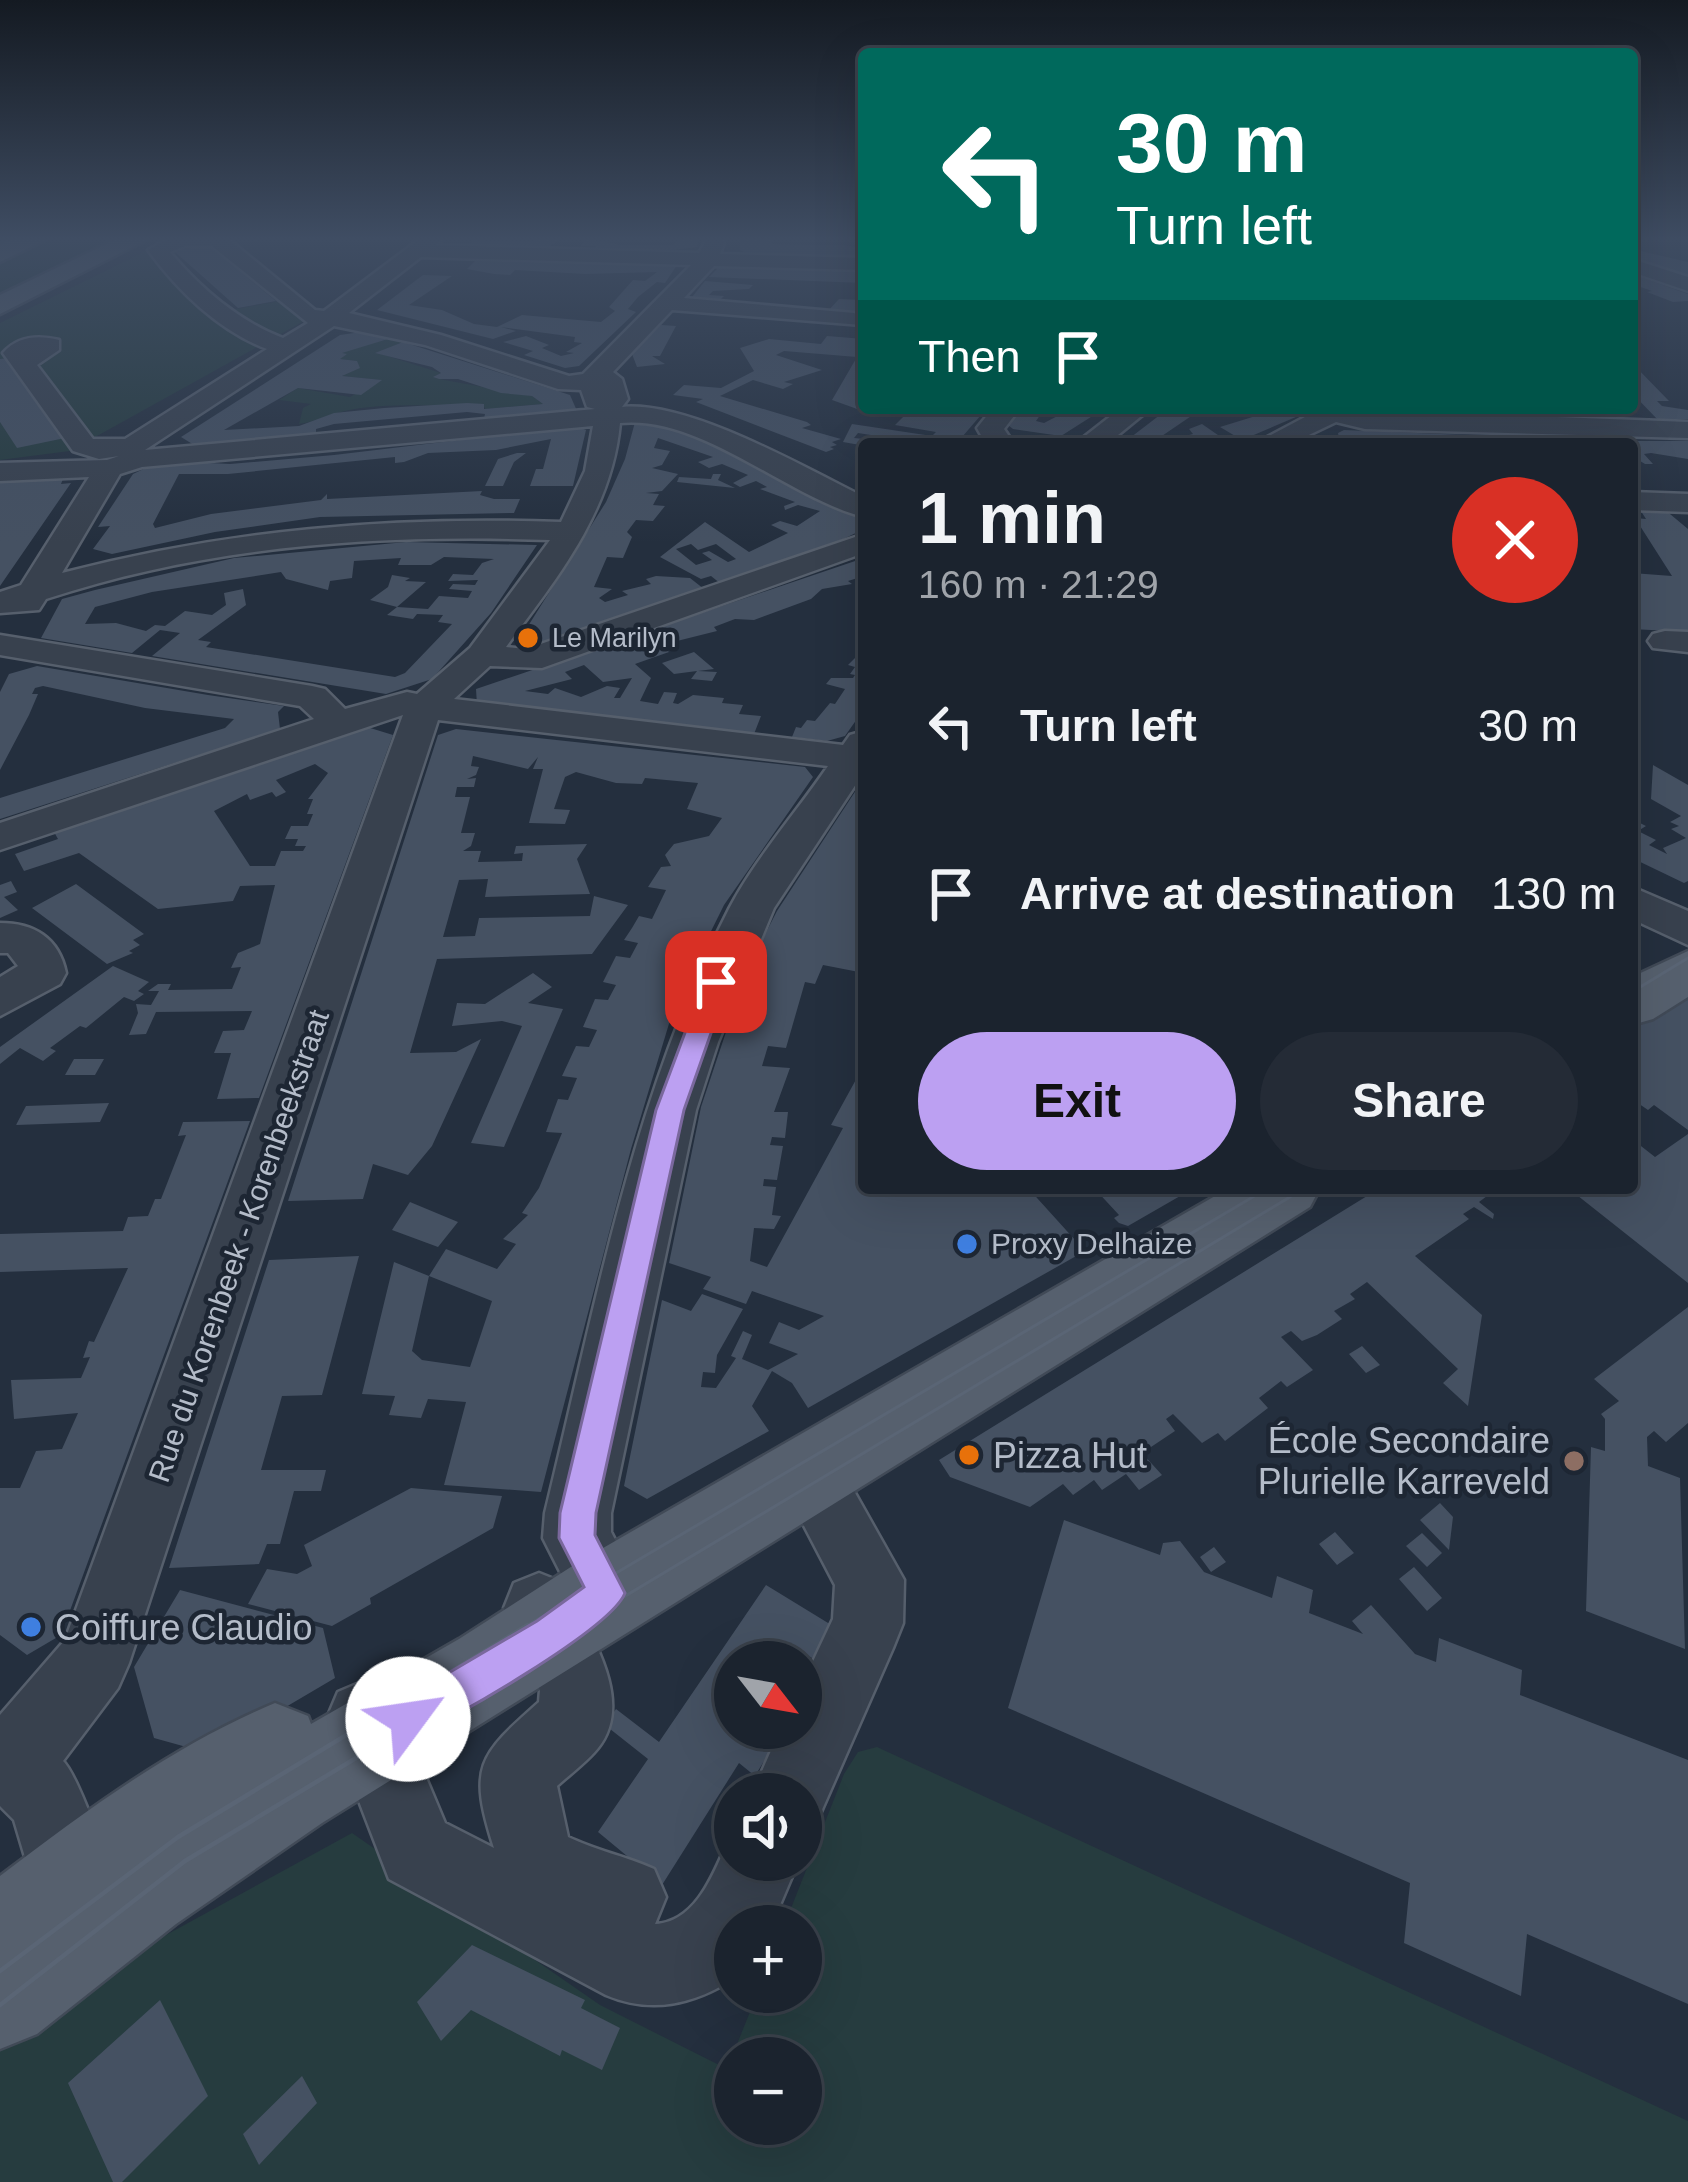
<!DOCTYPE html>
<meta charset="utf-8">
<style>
body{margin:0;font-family:Helvetica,sans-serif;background:#242b36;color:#f1f3f6;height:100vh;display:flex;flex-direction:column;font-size:45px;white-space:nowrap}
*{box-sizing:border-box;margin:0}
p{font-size:39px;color:#a0a4aa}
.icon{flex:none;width:66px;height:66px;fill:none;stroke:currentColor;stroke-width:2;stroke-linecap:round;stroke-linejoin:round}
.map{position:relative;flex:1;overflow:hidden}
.sheet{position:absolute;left:858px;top:438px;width:780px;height:756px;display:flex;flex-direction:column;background:#1b232e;border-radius:12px;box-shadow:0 12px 48px #0002,0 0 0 3px #39404a}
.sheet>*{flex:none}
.top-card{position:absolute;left:858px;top:48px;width:780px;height:366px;border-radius:12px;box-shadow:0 12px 48px #0002,0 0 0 3px #39404a;background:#00695c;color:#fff;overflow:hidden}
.needle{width:78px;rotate:121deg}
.tools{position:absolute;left:714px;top:1641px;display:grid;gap:24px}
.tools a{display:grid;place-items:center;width:108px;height:108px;border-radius:50%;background:#1b232e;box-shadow:0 12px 48px #0002,0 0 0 3px #39404a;font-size:60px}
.pin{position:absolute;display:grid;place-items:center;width:102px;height:102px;color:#fff;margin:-51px;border-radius:24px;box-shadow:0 6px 18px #0006}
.me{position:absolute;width:132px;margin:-66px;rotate:59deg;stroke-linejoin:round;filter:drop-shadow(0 0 9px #0008)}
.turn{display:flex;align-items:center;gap:42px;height:252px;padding:0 60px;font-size:54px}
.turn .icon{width:156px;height:156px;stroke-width:2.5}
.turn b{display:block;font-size:84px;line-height:102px}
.then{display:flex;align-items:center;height:114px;padding:0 60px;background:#0003;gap:24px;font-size:45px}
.round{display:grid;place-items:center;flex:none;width:126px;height:126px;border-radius:63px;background:#242b36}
.head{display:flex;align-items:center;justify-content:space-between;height:204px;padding:0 60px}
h1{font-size:72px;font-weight:700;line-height:90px}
.button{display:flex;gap:24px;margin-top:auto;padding:24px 60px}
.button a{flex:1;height:138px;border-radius:72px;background:#bca0f2;color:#111;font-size:48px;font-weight:700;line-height:138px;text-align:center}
.button a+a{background:#242b36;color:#f1f3f6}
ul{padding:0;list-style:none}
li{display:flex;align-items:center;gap:36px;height:168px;padding:0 60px}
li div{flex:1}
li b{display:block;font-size:45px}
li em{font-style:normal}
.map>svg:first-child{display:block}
.green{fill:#263c3f;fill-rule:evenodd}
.building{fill:#455162;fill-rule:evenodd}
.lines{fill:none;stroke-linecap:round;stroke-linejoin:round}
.minor-casing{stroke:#565f6c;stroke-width:5}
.major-casing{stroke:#414a57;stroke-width:5}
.minor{fill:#38414e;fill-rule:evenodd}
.major{fill:#56606e;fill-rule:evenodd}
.tram-far1{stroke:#5a6575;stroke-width:3}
.tram{stroke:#5a6575;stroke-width:4.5}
.route{fill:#bca0f2;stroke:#7a689d;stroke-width:3}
.food-dot{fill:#e8710a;stroke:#1d2633;stroke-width:4.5}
.shop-dot{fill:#3f7fe0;stroke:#1d2633;stroke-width:4.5}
.education-dot{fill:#8d6e63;stroke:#1d2633;stroke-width:4.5}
.labels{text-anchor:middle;stroke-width:9;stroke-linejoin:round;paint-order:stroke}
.far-poi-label{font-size:27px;fill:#b4bcc9;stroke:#1d2633;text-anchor:start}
.poi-label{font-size:30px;fill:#b4bcc9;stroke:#1d2633;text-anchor:start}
.street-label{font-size:30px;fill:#b4bcc9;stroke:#1d2633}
.near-poi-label{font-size:36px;fill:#b4bcc9;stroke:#1d2633;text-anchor:start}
</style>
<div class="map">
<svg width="1688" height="2182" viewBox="0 0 1688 2182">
<rect width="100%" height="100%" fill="#242f3e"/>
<path class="green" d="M42 238H133L0 303V256Z
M152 248 221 312 279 301 304 321 70 451 0 460V323Z
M388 339 403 342 378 353 441 373 434 377 439 379 532 396 543 404 485 409 483 404C442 408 383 401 341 412 327 415 315 422 299 424L303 408 311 404 279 400 298 388 350 397 380 380 342 376 359 368 356 361 340 359 344 351Z
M877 1747 1688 2121V2182H0V2040L42 2003 352 1833 600 2005 727 2069 758 1992H801V1926H784L844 1774 858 1752ZM735 2058H801V2124H735Z"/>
<path class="building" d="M543 238 561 239 544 249 467 246 474 240 531 242Z
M585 238 621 245H674L678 238H699L697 247 672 250H594L596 246H581Z
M740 238H772V244L843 245 864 248V257L746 253 740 250Z
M208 245 276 301 238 308 174 251Z
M1632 249 1688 262V276L1632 257Z
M475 261 601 264 677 265 665 283 657 282 638 297 628 309 636 312 579 366 565 368 524 355 533 351 503 342 526 336 549 345 542 348 561 356 574 353 566 352 582 343 574 342 575 337 501 327 516 331 493 339 377 310 423 275 452 276 409 305 442 310 474 324 497 327 522 315 601 322 615 311 609 307 633 280 645 281 657 272 585 274 515 270 510 275 494 274 467 269Z
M720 266 864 269V283L709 277Z
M1632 274 1688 294V301L1673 302 1647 292 1652 291 1632 284Z
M705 281 753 285 749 289 713 291 709 295 724 296 716 304 688 302Z
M839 299 864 300V305L856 315 827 312Z
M661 325 676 326 660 356H652L665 364 637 367 632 354Z
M361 332 388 339 342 353 347 354 340 359 357 361 360 368 342 376 382 380 361 395 298 388 224 430 299 426 334 413 384 408 467 403 484 404V409L543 404 532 396 501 393 458 379H439L433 377 441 373 432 367 375 353 403 342 570 395 577 411 484 419 485 414 467 412 367 421 334 424 316 429V434L194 445 181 437 340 335Z
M827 336 864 339V406L860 410 832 400 857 357 784 351 776 355 822 370 784 382 793 384 783 389 753 380 720 396 807 422 811 425 802 428 841 439 832 442 837 445 830 447 834 449 826 452 696 402 703 399 673 395 684 385 721 388 754 371 740 348 769 339 821 344Z
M8 358 65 438 17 448 0 422V359Z
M1632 363 1669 401H1657L1662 406 1688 410V419L1658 420 1632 393Z
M897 408H921L915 413 935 416 942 408H987L956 444H892L897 439 858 433 854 438 864 439 860 445 843 442 852 424 932 436 936 432 895 425 908 412Z
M1021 408H1045L1036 421 1044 423 1073 408H1105L1061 436 1013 429 1008 425Z
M1169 408H1203L1156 440H1169V444H1122Z
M1282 408H1317L1242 440 1220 427Z
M1388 408H1615L1626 420 1388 412Z
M647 419 755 462 864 520V529L821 550 721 584 711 576 701 579 660 557 705 522 749 552 788 533 771 525 780 521 797 526 820 511 798 505 785 510 784 506 795 502 760 489 767 487 756 481 740 487 733 483 748 475 722 464 709 468 698 462 713 457 658 438 654 448 670 451 662 465 652 468 678 474 662 491 646 493 659 494 653 505 665 506 653 521 636 520 627 532 632 537 623 558 607 557 594 587 612 589 599 598 605 602 628 595 622 591 651 584 646 579 656 576 690 578 704 589 531 647 518 642 606 502 625 459 635 422ZM691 544 698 550 716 544 736 559 728 562 709 551 702 553 712 560 696 565 676 549Z
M1202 424 1228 442 1176 444 1173 439 1193 434 1189 429Z
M576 426 586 430 573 486H530L536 469H543L551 439 496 450 428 453 404 462 395 463V457L228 474H179L153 524 155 528 211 514 321 500 327 494V499L482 491 480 495 494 499H520L514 513 320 517 215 532 112 554 93 549 110 526 98 527 133 474 156 463 210 459 209 463 230 464 334 455Z
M1344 430 1562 439 1566 444H1340L1338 433Z
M1632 441H1688V459L1651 453 1644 454 1653 464H1645L1632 456Z
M517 453H526L514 462 503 486H485L498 459Z
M713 474H721L718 480 735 488 677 482 679 477 711 479Z
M64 476 61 484 71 483 0 586V483Z
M1639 508 1664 509 1688 529V632L1632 629V573L1672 576 1635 518 1646 519Z
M406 542 537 545 491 613 432 679 386 694 152 656 180 633 160 630 132 653 41 638 62 599 95 590 234 558ZM444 557 494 559 482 563 473 575 453 574 448 581 478 580 475 585 453 584 449 589 472 591 468 598 439 596 428 609 397 607 387 615 413 619 417 614 443 615 438 622 452 624 405 673 395 677 206 647 211 642 198 640 246 605 243 589 224 593 226 605 212 615 185 611 165 626 155 625 146 631 116 623 85 624 95 607 152 592 281 572 286 579 328 590 330 581 352 578 354 561 401 558 398 565H431Z
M864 558V576L848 581 852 584 822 589 811 599 754 620 735 619 714 627 717 631 661 645 669 652 635 664 651 678 640 701 658 704 664 692 677 693 673 703 678 704 693 695 724 698 722 703 743 705 739 714 761 716 754 734 477 705 476 689ZM584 665 603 682 632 678 620 698H614L620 688 607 686 581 697 555 688 548 694 525 691 572 679 565 672Z
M392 575 410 578 405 581 426 582 397 607 370 600 388 587Z
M864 649V709L845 736 827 741 792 737 796 727 801 728 807 720 815 721 830 703 835 704 845 689 826 684 831 678H853L855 675 850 674 855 667 848 665Z
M694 652 714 669 698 671 717 672 712 681 691 679 697 671 674 674 662 663Z
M37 666 208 695 284 706 278 712 280 729 0 819V798L225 728 234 719 145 708 43 686 35 688 32 694H38L29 715 0 770V692L9 674Z
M367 727 393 735 259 1098 217 1099 231 1053H214L223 1031 244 1030 252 1011 156 1012 146 1034 129 1035 138 1013 136 1004 151 1005 159 991H148L158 984H171L168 990 232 989 241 967 231 968 238 953 260 944 275 885 240 886 233 901 158 909 79 853 24 871 15 854 58 839 54 832ZM315 764 328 773 308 799H313L307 814H313L308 826H291L285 839H298L295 846H306L303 851H281L275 866H250L214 811 247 794 250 800 272 792 276 797 286 792 276 780Z
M456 729 805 767 813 777 724 905 675 1004 631 1149 541 1492 444 1485 466 1402 428 1399 421 1418 389 1415 395 1396 362 1394 394 1262 429 1276 412 1351 422 1360 470 1367 492 1301 429 1276 446 1249 497 1269 516 1244 503 1239 528 1215 522 1213 539 1188 562 1133 546 1132 552 1115 558 1099 568 1100 577 1078 562 1076 576 1046 589 1047 597 1030 583 1027 595 999 608 1000 616 985 603 982 616 956 630 958 638 943 624 940 632 928 639 916 652 919 666 890 648 887 661 867 671 866 665 855 674 844 709 836 722 818 687 809 698 783 645 778 642 784 616 783 576 772 565 777 554 809 570 810 565 824 529 823 543 769H533L538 757 528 769 473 756 471 766 479 767 476 775 467 779 476 778 474 787H457L455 797H470L461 833H475L471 846 463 851H481L478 862 522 861 523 853 514 854 516 846 587 844 577 859 590 894 485 897 488 879 459 880 443 937 475 936 479 918 590 916 594 896 628 905 592 954 437 959 410 1053 456 1052 481 1039 432 1146 408 1175 373 1164 363 1199 288 1201 438 735Z
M1653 765 1688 785V881L1684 883 1632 858V819L1646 826 1638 831 1656 840 1649 845 1667 854 1663 848 1686 838 1671 829 1679 826 1670 822 1681 816 1651 799Z
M864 778V973L823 965 815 984 805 982 786 1048 768 1046 762 1066 790 1068 774 1112H788L785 1138 772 1137 770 1145 783 1146 777 1180 764 1179 763 1186 776 1187 772 1215 781 1216 774 1229 754 1228 750 1261 767 1267 843 1128 831 1125 864 1065V1188H1028L1085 1251 808 1408 792 1383 772 1371 752 1406 769 1431 647 1499 624 1486 662 1300 691 1311 702 1294 743 1309 717 1355 715 1373 703 1372 701 1387 716 1388 736 1358 731 1356 743 1331 752 1335 742 1359 768 1370 798 1354 769 1343 779 1322 799 1330 824 1316 752 1291 746 1304 703 1289 711 1277 669 1263 701 1107 746 972 777 911Z
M11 881 17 892 4 897 18 910 0 918V885Z
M76 884 144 934 133 940 140 945 129 951 133 953 107 964 32 908Z
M113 966 149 982 138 991 144 994 134 1001 124 997 86 1028 80 1026 50 1048 56 1051 43 1061 20 1048 0 1064V1047Z
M533 973 552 987 528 1003 563 1009 504 1147 471 1143 522 1026 502 1021 452 1026 457 1003 485 1004Z
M1688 994V1130L1654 1105 1648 1110 1632 1099V1029Z
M74 1059H104L95 1075H65Z
M109 1103 100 1122 16 1125 26 1106Z
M250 1121 61 1635 27 1655 0 1635V1488H20L36 1451 62 1449 78 1413 14 1419 11 1380 81 1378 90 1357 83 1358 89 1341 94 1342 128 1268 0 1272V1234L123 1231 128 1217 148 1216 155 1199H161L186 1135 178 1136 183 1122Z
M1688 1134V1283L1568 1188H1632V1139L1655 1157Z
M1094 1188H1194L1128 1226 1119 1223 1114 1218 1119 1215Z
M1380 1188 1495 1190 1479 1202 1494 1214 1493 1219 1474 1207 1463 1214 1469 1219 1415 1256 1482 1315 1468 1406 1443 1383 1458 1369 1367 1282 1350 1294 1355 1299 1334 1311 1342 1319 1317 1335 1302 1341 1291 1331 1281 1337 1313 1370 1287 1387 1281 1381 1259 1398 1268 1408 1225 1441 1218 1433 1202 1443 1173 1414 1166 1419 1175 1431 1142 1453 1162 1475 1139 1490 1126 1474 1102 1490 1094 1480 1073 1495 1063 1484 1030 1507 950 1477 939 1460Z
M410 1202 458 1222 438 1247 392 1230Z
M359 1256 322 1395 282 1396 261 1470H326L321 1491H294L280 1544H267L259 1564 169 1568 269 1260Z
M1688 1307V1423L1666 1442 1654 1431 1647 1437 1648 1466 1680 1478 1685 1649 1586 1611 1591 1447 1605 1451V1419L1601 1414 1619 1401 1594 1379Z
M1362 1346 1380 1365 1366 1373 1349 1354Z
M411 1488 502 1496 493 1528 370 1598 371 1604 332 1626 248 1604 267 1569 297 1574 312 1566 304 1545Z
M1440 1503 1453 1517 1449 1550 1420 1520Z
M1064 1520 1160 1555 1163 1543 1180 1541 1204 1572 1272 1598 1277 1576 1313 1590 1309 1613 1363 1634 1352 1621 1371 1605 1415 1654 1436 1662 1439 1638 1522 1670 1520 1695 1688 1760V2004L1527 1934 1521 1996 1404 1943 1410 1883 1008 1708Z
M1335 1532 1354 1553 1337 1565 1319 1544Z
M1422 1533 1442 1553 1427 1567 1406 1546Z
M1214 1547 1226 1562 1211 1572 1200 1557Z
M1414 1567 1442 1598 1427 1611 1399 1579Z
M766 1585 833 1626 812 1658 807 1655 803 1662H735V1728H784L755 1776 739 1763 662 1885 598 1832 648 1759 605 1725 616 1709 659 1742Z
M180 1590 323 1628 335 1678 208 1753 154 1738 134 1667Z
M472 1945 585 2000 581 2008 620 2028 602 2070 562 2050 560 2056 471 2010 441 2041 417 2002Z
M160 2000 208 2096 122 2182H113L68 2083Z
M302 2076 317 2103 259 2165 243 2134Z"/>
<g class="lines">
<g class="minor-casing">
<path id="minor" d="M170 238H227L315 310 324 311 421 238H443L436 245 699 253 707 239 718 238 724 243 720 254 864 258V270L714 266 684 298 854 313 864 318 862 325 672 310 613 372 622 379 628 399 622 407C689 401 802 466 864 497V517C788 498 702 415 620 423 612 511 557 578 506 647L526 649 864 534V553L542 668 490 666 454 699 843 745 850 735 864 731V772L774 908 718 1042 696 1110 611 1513V1532L642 1593 631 1617 607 1628 583 1617 543 1538 545 1513C595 1309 632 1098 729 909 755 859 796 813 828 766L438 720 129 1663 118 1688 63 1761C79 1776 117 1883 115 1905 114 1913 107 1924 103 1931L75 1943 47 1931 14 1820 0 1806V1715L65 1640 403 715 0 850V823L314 719 300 706 0 655V635L312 686 325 689 345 709 407 692 417 694 470 648 550 540C380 534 209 545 46 599L39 610 0 613V592L21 585 89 477 0 481V463L107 460 119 456 99 459 73 451 3 353C18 336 38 335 59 340V350L37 365 93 439H125L267 349C219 331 177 290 148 250ZM185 246H212L308 323 283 338C240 322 200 288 170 252ZM421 257 691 265 583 374 569 376 441 335 349 313ZM334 326 425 345 558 389 581 390 587 407 595 409 145 450ZM593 426 585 471 561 522C390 516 227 530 62 573L120 474 142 467Z
M1632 259 1688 277V291L1632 272Z
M993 408H1020L1004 429 1014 444H986L977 428Z
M1121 408H1151L1107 444H1075Z
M1322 408 1688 422V438L1365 429 1336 422 1290 444H1254Z
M1632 492 1688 494V512L1632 510Z
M1665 631 1688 632V652L1653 648 1648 641 1653 634Z
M1632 887 1688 911V945L1632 919Z
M0 923C34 923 59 938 66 973L60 984 0 1016V977L18 966 8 953H0Z
M809 1443 832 1452 904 1580 903 1623 893 1648 817 1821 801 1828V1794H752L781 1728H801V1687L833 1619 835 1585 777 1474 786 1452Z
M539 1573 564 1583C586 1629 637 1699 598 1748 587 1762 570 1774 557 1786L568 1837C597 1851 625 1856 654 1869L666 1897 655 1924C699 1922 716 1867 732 1832L735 1860H799L771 1926H735V1978C693 2005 651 2014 606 1995L389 1879 327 1718 338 1692 364 1681 390 1692 445 1823 494 1848C468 1767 478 1756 539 1702L540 1690 504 1608 514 1583Z"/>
</g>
<g class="major-casing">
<path id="major" d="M16 238H49L0 262V245Z
M119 238H150L0 314V295Z
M1688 951V997L1653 1019 1632 1025V977Z
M1229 1188H1320L1310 1207 322 1823 176 1924 37 2034 0 2049V1876C85 1811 176 1744 275 1703L308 1716 311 1724 459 1639 577 1563Z"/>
</g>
<use href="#minor" class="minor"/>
<use href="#major" class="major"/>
<path class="tram-far1" d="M1632 992 1688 958
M523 1628 1268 1188
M572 1628 1305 1188"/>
<path class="tram" d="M0 1971 178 1837 528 1625
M0 2005 185 1861 577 1625"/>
</g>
<linearGradient id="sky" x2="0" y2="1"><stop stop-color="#141a22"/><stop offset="0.44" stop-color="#3f4d63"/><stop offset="1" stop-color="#3f4d63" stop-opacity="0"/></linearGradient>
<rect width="1688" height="543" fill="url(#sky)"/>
<path class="route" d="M716 973 729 982 684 1110 596 1513 595 1535 625 1593C611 1629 449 1722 408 1739L394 1733 388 1719 394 1705 537 1621 584 1587 559 1538 560 1513 656 1110 704 982Z"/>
<g class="food-dot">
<circle cx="528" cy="638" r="12"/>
<circle cx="969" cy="1455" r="12"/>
</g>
<g class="shop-dot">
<circle cx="967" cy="1244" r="12"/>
<circle cx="31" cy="1627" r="12"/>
</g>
<circle class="education-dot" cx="1574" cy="1461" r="12"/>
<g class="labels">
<g class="far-poi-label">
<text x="552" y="647">Le Marilyn</text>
</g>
<g class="poi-label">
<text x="991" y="1254">Proxy Delhaize</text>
</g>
<g class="street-label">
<text transform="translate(239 1246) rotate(-71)" y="10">Rue du Korenbeek - Korenbeekstraat</text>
</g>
<g class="near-poi-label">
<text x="1550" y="1453" text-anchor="end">École Secondaire<tspan x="1550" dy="41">Plurielle Karreveld</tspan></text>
<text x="993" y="1468">Pizza Hut</text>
<text x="55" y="1640">Coiffure Claudio</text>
</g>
</g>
</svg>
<div class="tools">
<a><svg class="needle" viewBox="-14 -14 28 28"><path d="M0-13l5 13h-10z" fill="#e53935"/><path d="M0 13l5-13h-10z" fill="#a0a4aa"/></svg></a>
<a><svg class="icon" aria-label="sound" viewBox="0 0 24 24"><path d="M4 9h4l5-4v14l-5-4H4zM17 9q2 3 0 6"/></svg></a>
<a>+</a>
<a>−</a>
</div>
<div class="pin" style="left:716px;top:982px;background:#d93025"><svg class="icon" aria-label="arrive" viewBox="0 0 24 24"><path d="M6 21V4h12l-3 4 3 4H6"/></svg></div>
<svg class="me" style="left:408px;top:1719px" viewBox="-20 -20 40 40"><circle r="19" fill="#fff"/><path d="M0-13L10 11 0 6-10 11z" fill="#bca0f2"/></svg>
<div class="top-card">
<div class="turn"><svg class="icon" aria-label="left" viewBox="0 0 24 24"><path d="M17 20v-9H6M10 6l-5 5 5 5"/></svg><div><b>30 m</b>Turn left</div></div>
<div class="then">Then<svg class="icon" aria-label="arrive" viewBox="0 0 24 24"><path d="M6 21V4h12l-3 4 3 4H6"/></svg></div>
</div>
<section class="sheet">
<div class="head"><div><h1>1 min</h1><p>160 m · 21:29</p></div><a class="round" style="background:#d93025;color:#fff"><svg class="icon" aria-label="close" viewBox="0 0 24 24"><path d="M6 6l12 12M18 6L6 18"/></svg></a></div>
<ul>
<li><svg class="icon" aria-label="left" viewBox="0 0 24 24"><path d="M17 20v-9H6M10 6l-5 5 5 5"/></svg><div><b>Turn left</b></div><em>30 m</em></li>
<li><svg class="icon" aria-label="arrive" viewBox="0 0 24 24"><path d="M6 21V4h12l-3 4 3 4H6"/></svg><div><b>Arrive at destination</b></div><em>130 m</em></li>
</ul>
<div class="button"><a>Exit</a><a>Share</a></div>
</section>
</div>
